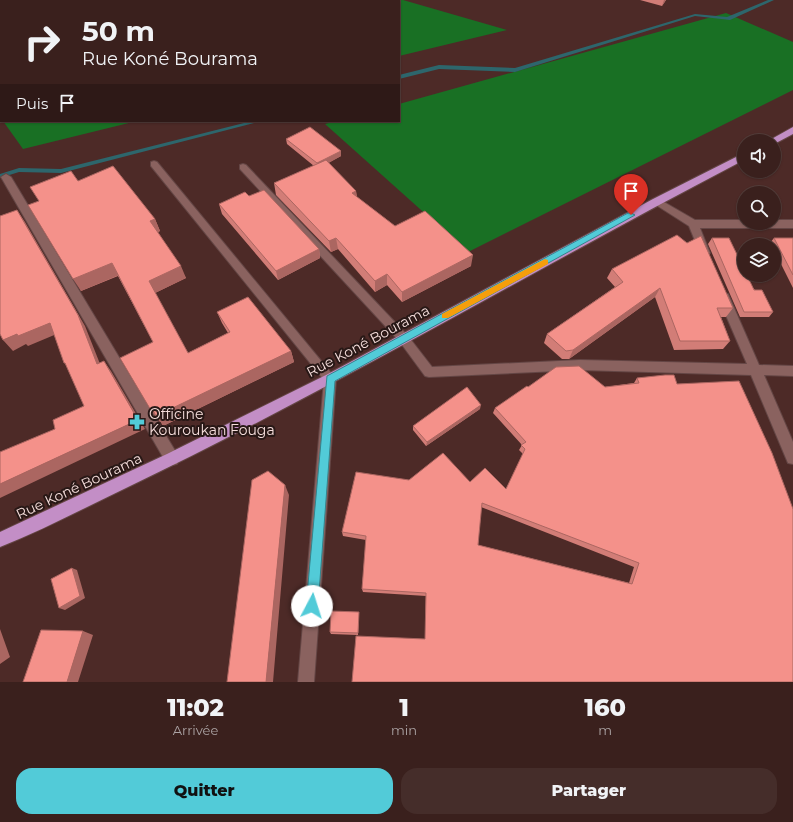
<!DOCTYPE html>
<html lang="fr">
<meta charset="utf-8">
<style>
body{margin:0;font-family:Montserrat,sans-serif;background:#452d2a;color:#f1f3f6;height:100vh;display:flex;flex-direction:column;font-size:15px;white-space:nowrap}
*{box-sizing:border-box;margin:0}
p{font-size:13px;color:#aba3a4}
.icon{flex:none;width:22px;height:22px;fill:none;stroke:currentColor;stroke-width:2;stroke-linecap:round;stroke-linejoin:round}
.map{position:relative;height:682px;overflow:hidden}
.drawer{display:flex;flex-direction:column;background:#3a201d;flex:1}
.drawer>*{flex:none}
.hud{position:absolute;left:0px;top:0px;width:400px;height:122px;box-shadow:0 1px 3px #0004,0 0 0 1px #543e3b;background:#3a201d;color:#f1f3f6;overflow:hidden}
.fabs{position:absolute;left:737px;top:134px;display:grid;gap:8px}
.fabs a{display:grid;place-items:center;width:44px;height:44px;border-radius:50%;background:#3a201d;box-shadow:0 1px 3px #0004,0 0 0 1px #543e3b;font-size:20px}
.pin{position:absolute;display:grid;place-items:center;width:34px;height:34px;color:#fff;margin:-41px -17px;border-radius:50% 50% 50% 0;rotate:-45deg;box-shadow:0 0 4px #0007}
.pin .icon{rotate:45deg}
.me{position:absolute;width:44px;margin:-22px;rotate:5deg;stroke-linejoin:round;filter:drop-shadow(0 0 3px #0008)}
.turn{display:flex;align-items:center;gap:14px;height:84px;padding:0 16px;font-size:18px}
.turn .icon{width:52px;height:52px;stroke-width:2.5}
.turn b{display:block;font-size:28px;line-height:34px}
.then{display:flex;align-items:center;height:38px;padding:0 16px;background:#0003;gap:8px;font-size:15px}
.eta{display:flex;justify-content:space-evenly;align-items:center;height:68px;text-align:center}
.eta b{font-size:24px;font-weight:800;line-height:28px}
.button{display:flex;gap:8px;margin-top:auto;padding:8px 16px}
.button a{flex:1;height:46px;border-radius:16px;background:#52cbd8;color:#111;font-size:16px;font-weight:800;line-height:46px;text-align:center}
.button a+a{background:#452d2a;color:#f1f3f6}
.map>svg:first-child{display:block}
.green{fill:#197024}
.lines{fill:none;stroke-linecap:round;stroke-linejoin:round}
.stream{fill:#2d666c;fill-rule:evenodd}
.minor-casing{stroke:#644645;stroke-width:2}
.highway-casing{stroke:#644645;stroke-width:2}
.minor{fill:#8a625f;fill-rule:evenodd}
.highway{fill:#c38ec6;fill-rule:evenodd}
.wall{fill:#d27d77;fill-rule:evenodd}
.shaded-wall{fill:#ab6661}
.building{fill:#f4918a;stroke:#ab6661;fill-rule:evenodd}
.route{fill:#52cbd8;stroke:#35848c}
.slow{fill:#f59e0b}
.labels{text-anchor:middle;stroke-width:4;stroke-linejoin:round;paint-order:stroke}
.street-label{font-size:14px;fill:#f6dedc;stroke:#281816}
.poi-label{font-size:14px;fill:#f6dedc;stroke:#281816;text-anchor:start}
</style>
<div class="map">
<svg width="793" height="682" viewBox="0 0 793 682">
<rect width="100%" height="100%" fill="#4d2a27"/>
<path class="green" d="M0 0H168L1 1 0 51Z
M403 0 507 30 399 56V1H376Z
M726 13 793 42V90L468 252 325 124 336 121H399V104Z
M3 121H137L23 149Z"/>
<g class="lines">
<path class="stream" d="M768 0H774L730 20 695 16 515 72 439 69 399 79V75L439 65 515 68 695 14 727 17Z
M252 121H262L61 173 19 172 0 178V174L19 168 61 169Z"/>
<g class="minor-casing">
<path id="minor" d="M154 161 157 162 336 379 314 682H298L324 380 151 166V162Z
M243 164 246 165 408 336 432 367 580 360 747 364 718 297 720 294H728L759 365 793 366V376L764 375 793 442V464L788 463 751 375 580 370 429 377 425 376 400 342 240 169V165Z
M6 174 11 177 177 454 179 459 177 464 172 465 167 464 1 177Z
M657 198 695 220H744V223H774V220H793V228H700L710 253 705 257 700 253 689 226 653 203 652 201Z"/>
</g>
<g class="highway-casing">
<path id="highway" d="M793 127V134L776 143 768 141Z
M744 153V160C537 268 337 387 126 488 84 508 43 530 0 547V532L167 454 326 375 653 199Z"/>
</g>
<use href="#minor" class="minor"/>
<use href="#highway" class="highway"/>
</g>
<path class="wall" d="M640 0H666L662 6Z
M286 139 341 151V156L328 163 356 191 357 197 395 226 471 266 402 302 387 285 375 292 338 249 331 252 276 195 274 183 314 166 287 144Z
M78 181 155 219 160 231 158 232 186 278 155 293 188 353 228 333 222 323 217 312 291 351 294 362 163 426 161 422H160L153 342 118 276 81 291 39 201Z
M249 196 319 249 320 258 278 280 222 214 219 204Z
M712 238 773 312 769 317H740L708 244Z
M774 238H793V288L774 250V245H771L770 243Z
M612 269 733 308 726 317H721L730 341 723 349 674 350 655 297 569 359H562L544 343 547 334 615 287 607 278Z
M637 378 793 682 425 639 426 596 363 592 362 589 366 540 343 536 342 532 409 480 470 482 506 489 523 454 519 450 522 445 493 413 495 408 528 387H605L634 383ZM481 507 634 567 629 583 478 545Z
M480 409 426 446 413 430V426Z
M359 612V614L358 635 331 634 330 632Z"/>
<path class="shaded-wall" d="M245 0H265L263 1H243Z
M664 0H666L662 6Z
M341 151V156L318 169 317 163Z
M356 191 357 203 352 193Z
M17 210 25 222 85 326 104 374 97 364Z
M155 219 160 231 156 233 150 221Z
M336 238 338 249 331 252 329 241Z
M319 249 320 258 278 280 276 271Z
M473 255 471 266 402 302V292Z
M112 263 119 275 81 291 73 279Z
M181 266 186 278 155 293 149 281Z
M387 274V285L375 292V281Z
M660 288 655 297 569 359 573 350Z
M50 323 59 333 28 346 26 344 13 351 3 340 17 334Z
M291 351 294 362 163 426 161 422H160L152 412Z
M104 361 111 371 145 429 0 498V484L138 420Z
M481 405 480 409 426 446 427 442Z
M285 485 289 495 273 682H266Z
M72 568 77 570 85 598 65 610 59 608Z
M0 629 10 657 0 664Z
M83 631 93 635 78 682H67Z"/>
<path class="building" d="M209 0H245L243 1H207Z
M310 127 341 151 317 163 286 139Z
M326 160 356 191 352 193 395 226 425 211 473 255 402 292 387 274 375 281 336 238 329 241 274 183Z
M113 166 155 219 150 221 181 266 149 281 188 353 230 332 217 312 248 297 291 351 156 416 154 412H152L120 358 153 342 112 263 73 279 28 205 39 201 30 187 71 171 78 181Z
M264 190 319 249 276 271 219 204 245 192 249 196Z
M17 210 78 315 97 364 104 361 138 420 0 484V452L55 429 53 420 84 406 65 363H64L50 323 18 336 17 334 3 340 0 334V216Z
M677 235 687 243 701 236 733 308H717L730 341H680L660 288 573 350 566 351 547 334 623 282 612 269Z
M712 238H729L744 269V275H747L754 290H762L773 312H744Z
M774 238H793V275Z
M579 366 605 387 639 383 637 378 665 375H674L677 384 739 381 772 453 793 509V682H352L356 636 425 639 426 593 362 589 366 536 342 532 356 472 409 480 443 453 470 482 485 468 506 489 525 449 521 445 526 442 495 408 527 386 528 387 556 367ZM482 503 639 563 632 584 478 545Z
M467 387 481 405 427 442 413 426Z
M268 471 285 485 266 682H227L252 480Z
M72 568 80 596 59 608 51 579Z
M331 611 359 612 358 633 330 632Z
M41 630 83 631 67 682H23Z"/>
<path class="route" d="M628 213H631L635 215 335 381 318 606 316 610 312 612 308 610 306 606 327 376Z"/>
<path class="slow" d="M545 259 548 260V264L448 318H442V314Z"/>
<defs>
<g id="pharmacy-bare" transform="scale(1.2)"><path d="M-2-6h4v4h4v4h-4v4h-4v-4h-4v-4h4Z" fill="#52cbd8" stroke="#281816" stroke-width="2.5" paint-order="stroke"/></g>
</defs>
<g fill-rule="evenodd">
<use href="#pharmacy-bare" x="137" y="422"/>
</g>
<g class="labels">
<g class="street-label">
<text transform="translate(368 341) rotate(-28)" y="5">Rue Koné Bourama</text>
<text transform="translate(79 486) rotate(-25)" y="5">Rue Koné Bourama</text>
</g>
<g class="poi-label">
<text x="149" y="419">Officine<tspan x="149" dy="16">Kouroukan Fouga</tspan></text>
</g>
</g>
</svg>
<div class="fabs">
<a><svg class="icon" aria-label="sound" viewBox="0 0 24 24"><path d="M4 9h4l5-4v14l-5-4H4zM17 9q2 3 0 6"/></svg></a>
<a><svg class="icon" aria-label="search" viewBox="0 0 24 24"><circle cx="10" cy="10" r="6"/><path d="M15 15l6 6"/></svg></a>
<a><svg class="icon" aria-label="layers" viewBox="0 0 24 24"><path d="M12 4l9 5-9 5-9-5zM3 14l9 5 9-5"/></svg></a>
</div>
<div class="pin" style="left:631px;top:215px;background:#d93025"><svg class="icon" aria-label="arrive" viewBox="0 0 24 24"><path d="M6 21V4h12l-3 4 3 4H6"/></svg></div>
<svg class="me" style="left:312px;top:606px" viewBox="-20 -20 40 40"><circle r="19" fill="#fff"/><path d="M0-13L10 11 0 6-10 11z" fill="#52cbd8"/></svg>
<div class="hud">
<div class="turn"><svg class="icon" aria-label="right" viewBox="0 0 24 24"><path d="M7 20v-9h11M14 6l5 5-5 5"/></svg><div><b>50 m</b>Rue Koné Bourama</div></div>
<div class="then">Puis<svg class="icon" aria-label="arrive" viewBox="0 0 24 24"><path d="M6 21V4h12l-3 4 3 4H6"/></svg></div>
</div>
</div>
<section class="drawer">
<div class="eta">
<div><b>11:02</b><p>Arrivée</p></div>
<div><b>1</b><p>min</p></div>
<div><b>160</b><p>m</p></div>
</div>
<div class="button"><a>Quitter</a><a>Partager</a></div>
</section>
